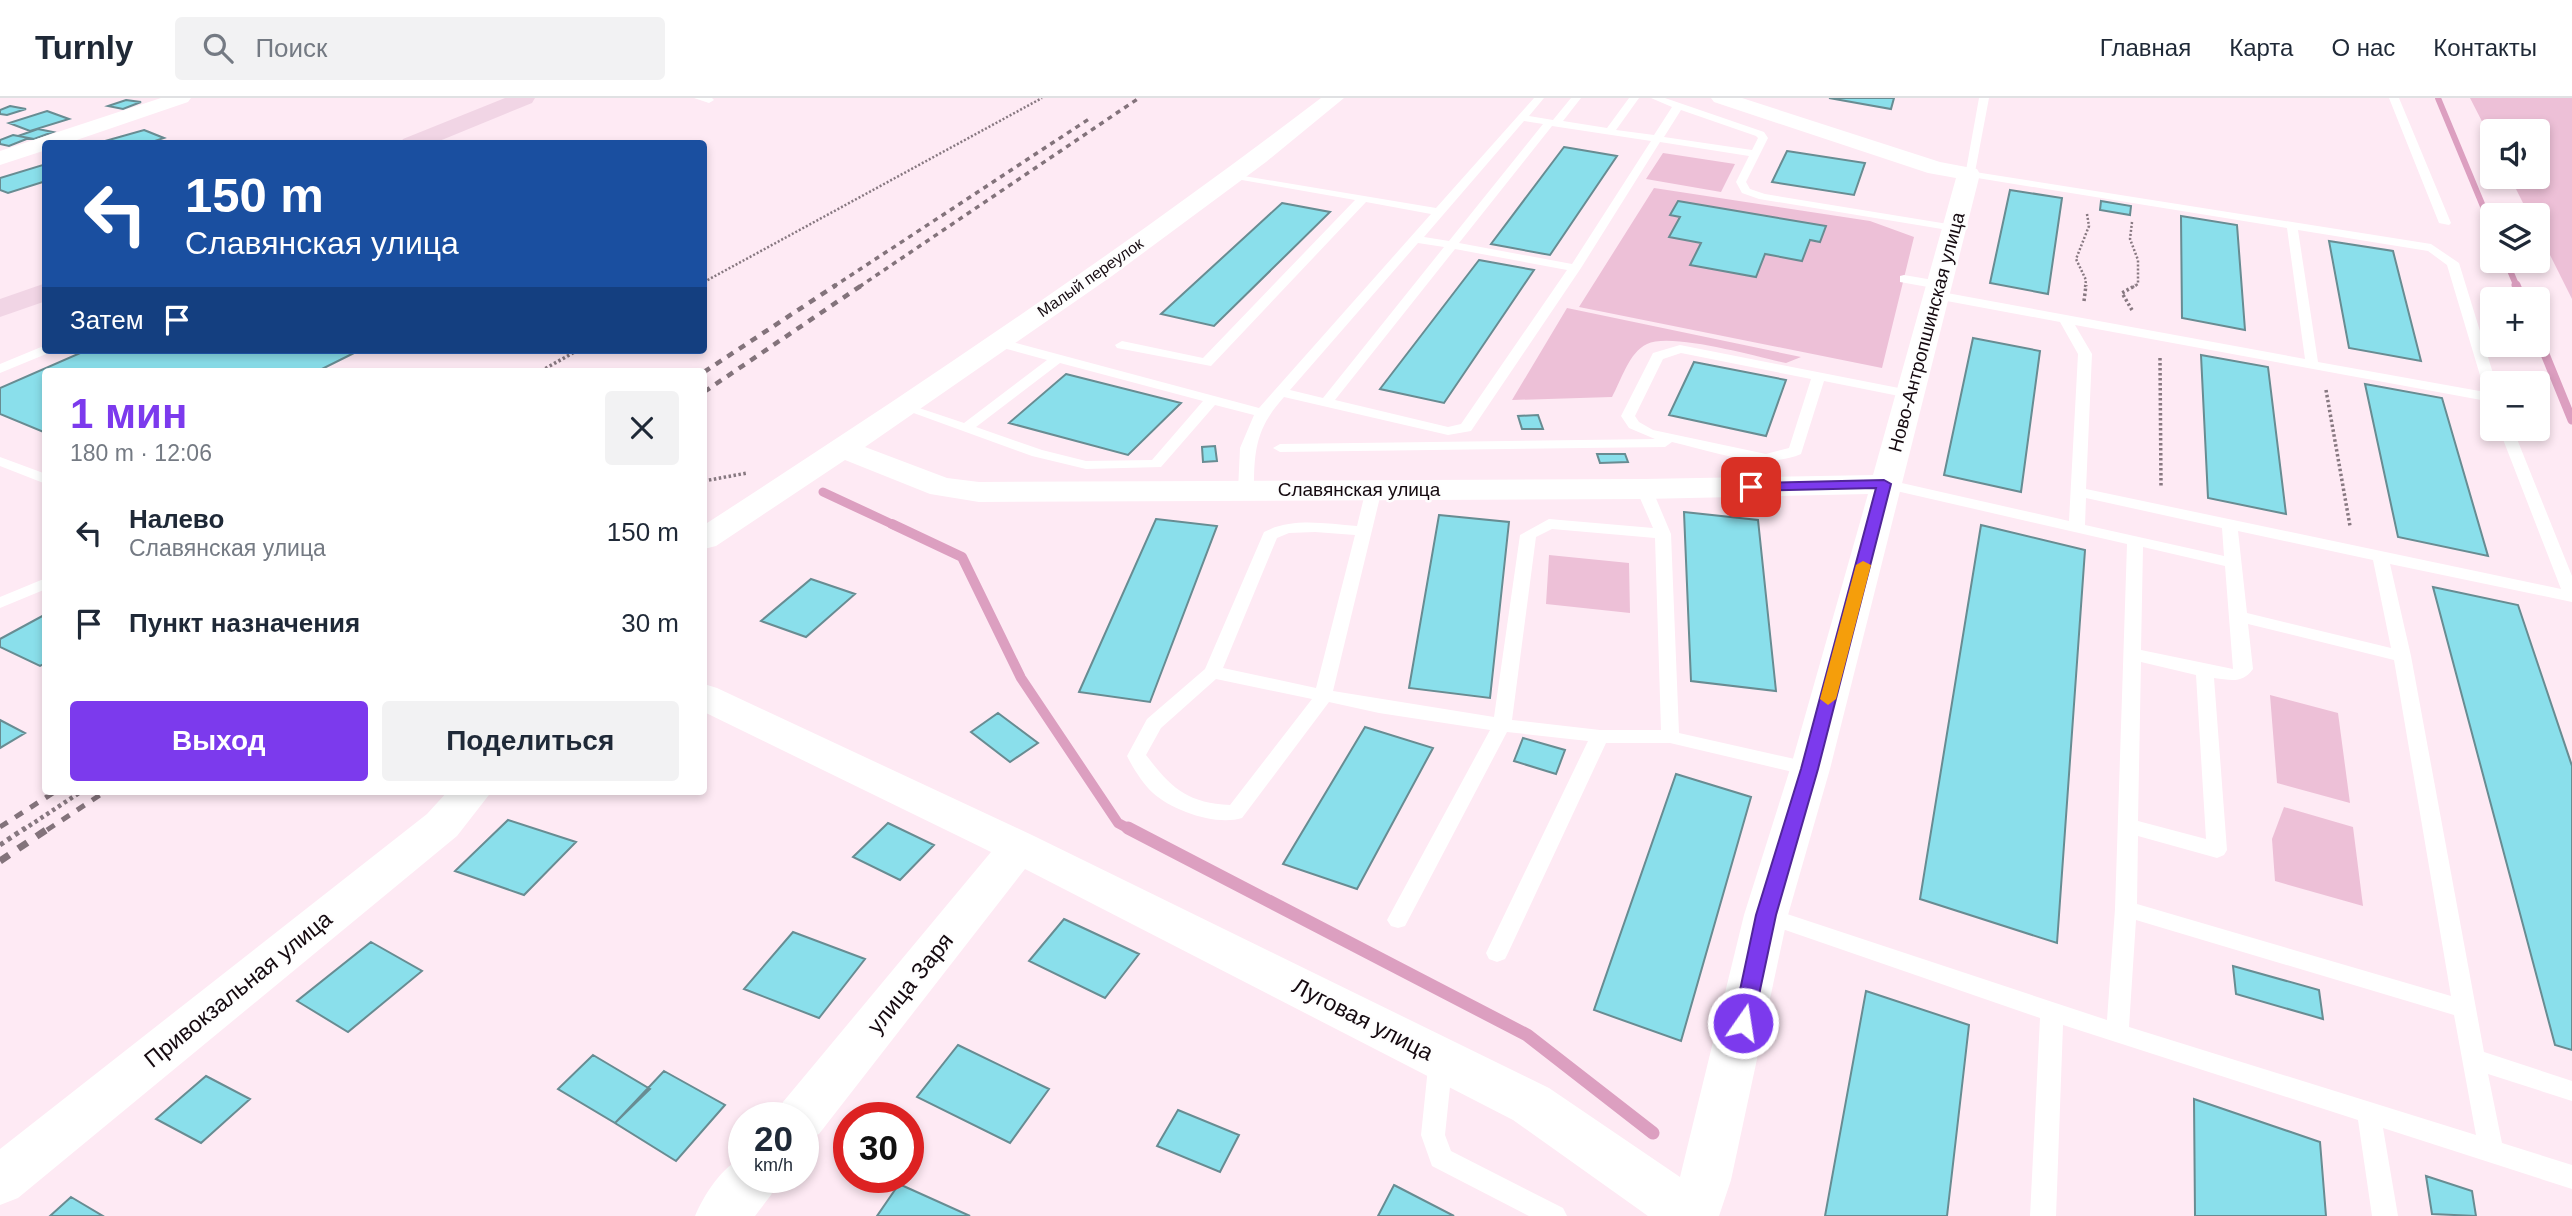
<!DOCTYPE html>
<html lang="ru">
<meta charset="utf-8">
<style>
body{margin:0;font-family:Helvetica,sans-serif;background:#f2f2f3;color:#1f2937;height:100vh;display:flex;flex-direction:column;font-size:26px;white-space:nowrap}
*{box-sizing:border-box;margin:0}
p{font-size:23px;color:#747a83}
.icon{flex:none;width:38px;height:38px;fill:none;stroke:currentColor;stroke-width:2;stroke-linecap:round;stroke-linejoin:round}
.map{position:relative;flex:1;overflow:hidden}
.panel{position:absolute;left:42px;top:270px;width:665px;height:427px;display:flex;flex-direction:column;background:#fff;border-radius:7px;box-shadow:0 4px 10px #0003}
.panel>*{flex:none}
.top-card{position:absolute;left:42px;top:42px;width:665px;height:214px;border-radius:7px;box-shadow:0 4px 10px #0003;background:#1a4fa0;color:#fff;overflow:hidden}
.tools{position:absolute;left:2480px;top:21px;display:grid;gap:14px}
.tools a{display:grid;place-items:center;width:70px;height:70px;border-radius:7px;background:#fff;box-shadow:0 4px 10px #0003;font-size:35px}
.speed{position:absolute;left:728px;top:1004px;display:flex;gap:14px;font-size:35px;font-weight:700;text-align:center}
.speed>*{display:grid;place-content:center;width:91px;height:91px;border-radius:50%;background:#fff;box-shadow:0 4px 10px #0003;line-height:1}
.speed small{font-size:18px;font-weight:400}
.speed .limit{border:10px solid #d22;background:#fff;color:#111}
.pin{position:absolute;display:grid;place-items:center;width:60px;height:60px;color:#fff;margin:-30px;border-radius:14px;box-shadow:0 4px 10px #0006}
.me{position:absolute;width:77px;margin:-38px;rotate:13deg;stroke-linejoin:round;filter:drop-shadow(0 0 5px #0008)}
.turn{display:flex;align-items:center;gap:24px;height:147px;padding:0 28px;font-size:32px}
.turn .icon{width:91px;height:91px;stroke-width:2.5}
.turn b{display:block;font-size:49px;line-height:60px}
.then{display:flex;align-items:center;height:66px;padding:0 28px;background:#0003;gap:14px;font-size:26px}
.round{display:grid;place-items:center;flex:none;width:74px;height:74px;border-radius:7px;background:#f2f2f3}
.headline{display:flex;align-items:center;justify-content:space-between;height:119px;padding:0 28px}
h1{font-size:42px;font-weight:600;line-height:52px;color:#7c3aed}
.button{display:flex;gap:14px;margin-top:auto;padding:14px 28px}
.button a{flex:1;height:80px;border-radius:7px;background:#7c3aed;color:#fff;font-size:28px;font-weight:600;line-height:80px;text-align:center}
.button a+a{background:#f2f2f3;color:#1f2937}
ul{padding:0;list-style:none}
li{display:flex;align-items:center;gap:21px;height:91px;padding:0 28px}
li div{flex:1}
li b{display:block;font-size:26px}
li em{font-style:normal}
header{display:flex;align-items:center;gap:42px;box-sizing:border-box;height:98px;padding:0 35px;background:#fff;border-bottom:2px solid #e0e1e3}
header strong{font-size:33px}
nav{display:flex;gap:38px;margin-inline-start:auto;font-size:24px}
.search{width:490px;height:63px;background:#f2f2f3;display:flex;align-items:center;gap:18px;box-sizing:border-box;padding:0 24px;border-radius:7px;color:#747a83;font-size:26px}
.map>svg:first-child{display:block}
.green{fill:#edc0d7}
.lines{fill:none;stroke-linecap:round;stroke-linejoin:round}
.stream-far3{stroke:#dc9fc0;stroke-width:6}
.stream-far2{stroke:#dc9fc0;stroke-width:9}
.stream-far1{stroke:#dc9fc0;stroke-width:10}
.stream{stroke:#dc9fc0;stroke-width:13}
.building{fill:#8adfeb;stroke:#688c92;stroke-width:2}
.path-far3{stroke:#877880;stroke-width:2.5;stroke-dasharray:2 2;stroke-linecap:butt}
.path-far2{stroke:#877880;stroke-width:3.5;stroke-dasharray:2.5 2.5;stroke-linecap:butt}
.path-far1{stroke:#877880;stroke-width:4.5;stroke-dasharray:3.5 3.5;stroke-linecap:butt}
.path{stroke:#877880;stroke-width:5;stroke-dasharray:4.5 4.5;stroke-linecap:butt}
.lane{fill:#fff;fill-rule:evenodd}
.street{fill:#fff;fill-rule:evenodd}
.secondary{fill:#f1d5e5;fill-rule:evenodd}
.rail-far3{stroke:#83737b;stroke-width:3.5;stroke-dasharray:5 5;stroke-linecap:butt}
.rail-far2{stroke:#83737b;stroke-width:4.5;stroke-dasharray:7 7;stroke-linecap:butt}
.rail-far1{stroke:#83737b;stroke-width:5;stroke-dasharray:9 9;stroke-linecap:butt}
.rail{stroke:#83737b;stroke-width:7;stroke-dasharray:11 11;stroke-linecap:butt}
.route{fill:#7c3aed;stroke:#51269a;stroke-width:2}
.slow{fill:#f59e0b}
.labels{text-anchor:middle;stroke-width:5;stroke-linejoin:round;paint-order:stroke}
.far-street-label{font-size:16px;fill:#150a10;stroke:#fefefe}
.street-label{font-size:19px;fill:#150a10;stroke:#fefefe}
.near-street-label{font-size:23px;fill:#150a10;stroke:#fefefe}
</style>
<header>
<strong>Turnly</strong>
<div class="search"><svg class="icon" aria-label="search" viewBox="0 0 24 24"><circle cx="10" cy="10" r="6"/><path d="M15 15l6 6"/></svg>Поиск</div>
<nav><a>Главная</a><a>Карта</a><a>О нас</a><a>Контакты</a></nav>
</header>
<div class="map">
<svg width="2572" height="1118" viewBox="0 0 2572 1118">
<rect width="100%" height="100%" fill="#feeaf4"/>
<path class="green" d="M2470 0H2572V201L2538 133V117H2529L2510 79H2538V33H2492V43Z
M1663 55 1735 66 1721 94 1646 81Z
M1654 90 1870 123 1914 139 1882 270 1579 209Z
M1567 210 1801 259 1786 265C1757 259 1671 234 1647 246 1629 254 1621 283 1612 299L1512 302Z
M1549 457 1629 465 1630 515 1546 506Z
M2270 597 2338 615 2350 705 2277 685Z
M2284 709 2353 729 2363 808 2275 783 2272 741Z"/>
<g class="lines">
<path class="stream-far3" d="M2438 0 2492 130
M2506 163 2517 189"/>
<path class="stream-far2" d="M2516 187 2522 201
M2538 239 2572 322
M823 394 896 428"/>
<path class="stream-far1" d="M892 426 962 459 1021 580 1118 725 1131 732"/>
<path class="stream" d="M1128 730 1527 937 1653 1035"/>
</g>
<path class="building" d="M1829 0H1894L1891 11Z
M126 2 141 4 123 11 108 8Z
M10 8 26 11 7 17 0 16V12Z
M47 13 69 21 30 33 9 25Z
M38 31 53 34 34 41 18 38Z
M144 32 164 40 146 46 98 45Z
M13 37 29 40 9 48 0 46V42Z
M1564 49 1617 58 1550 157 1491 146Z
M1787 53 1865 65 1854 97 1772 84Z
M46 66V83L8 95 0 92V80Z
M2010 92 2062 100 2048 196 1990 185Z
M1678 103 1826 128 1820 144 1810 142 1802 163 1765 156 1756 179 1690 167 1701 145 1669 139 1680 119 1670 117Z
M2101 103 2131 108 2130 117 2100 112Z
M1282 105 1330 114 1214 228 1161 216Z
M2181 118 2237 127 2245 232 2182 220Z
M2329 143 2393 153 2421 263 2349 250Z
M1479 162 1534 172 1444 305 1380 291Z
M1973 240 2040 253 2021 394 1944 377Z
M87 252H360L318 273H46V335L0 316V290Z
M2201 257 2268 269 2286 416 2208 400Z
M1694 264 1786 282 1766 338 1669 317Z
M1066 276 1181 305 1128 357 1009 325Z
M2365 286 2442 300 2488 458 2398 439Z
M1538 317 1543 331H1522L1518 318Z
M1215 348 1217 363 1203 364 1202 349Z
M1597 356H1625L1628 364 1600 365Z
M1684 414 1758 422 1776 593 1691 583Z
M1439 417 1509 424 1490 600 1409 590Z
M1156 421 1217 428 1150 604 1079 594Z
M1981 427 2085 452 2057 845 1920 801Z
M811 481 855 496 806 539 761 523Z
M2433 489 2518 507 2572 668V952L2555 947Z
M46 516V565L40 568 0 549V541Z
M998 615 1038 645 1010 664 971 634Z
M0 622 25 635 0 650Z
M1365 629 1433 650 1357 791 1283 766Z
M1523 640 1565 652 1556 676 1514 663Z
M1676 676 1751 699 1681 943 1594 912Z
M508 722 576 744 524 797 455 773Z
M888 725 934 747 900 782 853 759Z
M1064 821 1139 856 1105 900 1029 863Z
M793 834 865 861 819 920 744 891Z
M371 844 422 873 348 934 297 903Z
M2233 868 2319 892 2323 921 2236 896Z
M1866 893 1969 927 1947 1118H1825Z
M958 947 1049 991 1010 1045 917 999Z
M593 957 650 991 615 1025 558 991Z
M664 973 725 1007 676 1063 615 1025Z
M206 978 250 1001 201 1045 156 1021Z
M2194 1001 2320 1044 2326 1118H2195Z
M1178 1012 1239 1037 1220 1074 1157 1048Z
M2426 1078 2472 1093 2476 1118 2432 1116Z
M899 1086 970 1118H877Z
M1394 1087 1454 1118H1378Z
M71 1099 103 1118H50Z"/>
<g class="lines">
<path class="path-far3" d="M2132 124 2130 141 2138 162V186L2133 189
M704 184 1042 0
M2085 189 2086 182 2076 161 2089 128 2087 116"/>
<path class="path-far2" d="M2084 203 2086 187
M2132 212 2122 195 2136 187
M2160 260 2161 388
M541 273 578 252
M2326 292 2350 428
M704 383 747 375"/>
<path class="path-far1" d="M23 732 82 693"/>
<path class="path" d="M0 747 25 730"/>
<path class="lane" d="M694 0H712L714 2 709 5Z
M1534 0H1544L1529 18 1553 22 1571 0H1581L1563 23 1607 30 1629 0H1639L1616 32 1654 37 1672 9 1651 0H1665L1764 34 1768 40 1746 84 1750 91 1765 96 1954 127 1960 130 1954 133 1759 101 1742 95 1736 84 1749 58 1660 44 1581 170 1471 333 1448 337 1284 299C1256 330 1254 352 1254 392L1246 397 1238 392 1240 350 1254 317 1215 307 1161 369 1086 371 1032 358 897 309 904 305 964 325 1047 262 992 247V241L997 240 1259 310 1431 116 1366 104 1211 268 1117 250 1115 247 1122 243 1203 260 1355 102 1236 81 1231 78 1232 76 1436 110ZM1681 12 1756 38 1758 40 1752 52 1664 39ZM1524 23 1543 26 1449 143 1424 139ZM1552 28 1651 43 1572 166 1459 145ZM1418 145 1444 149 1323 300 1290 292ZM1455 151 1567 172 1461 326 1448 329 1335 302ZM1060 265 1203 303 1152 362 1086 363 1042 352 976 329Z
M1979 0H1989L1975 74 2431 146 2459 165 2496 285H2492V304L2075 227 2092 256 2086 391 2561 491 2499 331H2513L2572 478V504L2390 466 2411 558 2484 954 2572 983V1003L2488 976 2502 1045 2572 1067V1091L2383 1030 2398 1118H2372L2358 1022 2063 927 2056 1118H2030L2040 920 1759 823 1755 817 1759 811 1766 809 2107 922 2115 811 2127 446 1879 389 1876 386 1884 381 2069 423 2078 256 2060 224 1936 201 1930 197 1936 193 2305 261 2287 130 1965 78ZM2298 132 2428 153 2447 167 2485 294 2318 264ZM2086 400 2222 430 2224 458 2085 427ZM2238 433 2373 462 2391 550 2247 515ZM2143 449 2225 468 2233 571 2141 552ZM2248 526 2394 562 2451 898 2137 806 2138 738 2217 760 2224 757 2227 752 2214 580C2231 582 2242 586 2253 571ZM2141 564 2196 577 2206 741 2138 723ZM2136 822 2454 917 2476 1037 2129 929Z
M2389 0H2399L2451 125 2449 127 2439 125Z
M1904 177 1939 183 1945 187 1939 191 1900 184V178Z
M46 247V252H52L51 254 0 275V266Z
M1680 247 1909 292 1916 296 1909 300 1824 283 1801 356C1761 373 1713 353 1672 344L1665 349 1280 354 1273 350 1280 346 1655 341 1629 330 1621 318 1653 255ZM1681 255 1811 281 1789 350 1766 356 1653 332 1639 324 1635 318 1663 261Z
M0 359 46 376V386L0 368Z
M1374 386 1382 391 1333 593 1494 619 1520 437 1549 421 1653 430 1636 391 1644 386 1652 391 1671 436 1679 635 1817 666 1820 671 1817 676 1810 678 1670 645H1606L1508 855 1505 861 1497 864 1489 861 1486 855 1588 643 1507 634 1405 828 1398 830 1391 828 1387 822 1490 632 1379 615 1329 604 1242 720C1216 728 1173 713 1153 695 1143 686 1133 670 1127 658L1147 621 1205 571 1264 434C1293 419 1326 426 1357 428L1366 391ZM1552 431 1655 440 1661 632H1600L1512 622 1536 439ZM1315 434 1355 437 1316 590 1223 570 1277 440 1289 435ZM1216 581 1312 601 1230 707C1187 705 1171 690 1146 657L1161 630Z
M46 480V491L0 510V499Z
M1441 950 1449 953 1453 960 1445 1037 1451 1053 1563 1110 1567 1118H1529L1432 1068 1421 1037 1429 960 1433 953Z"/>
<path class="street" d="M161 0H191L188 4 65 46H46V52L0 67V53Z
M1321 0H1344L1266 64 1112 178 865 349 947 380 979 384 1644 381 1873 377 1956 80 1928 75 1714 4 1711 0H1742L1940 64 1977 71 1980 76 1830 671 1788 817 1731 1082 1719 1118H1648L1513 1022 1025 771 819 1036 803 1042V1020H776L783 1004 991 754 704 614V586L717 590 1034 738 1549 990 1680 1079 1744 817 1790 671 1868 396 1644 401 979 404 930 396 845 362 716 448 704 451V427C914 291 1122 152 1321 0Z
M448 693H492L457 738 18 1100 0 1107V1051L427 716Z
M744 1059V1080H779L771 1097 755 1118H695C704 1097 722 1068 744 1059Z"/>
<path class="secondary" d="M505 0H535L532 5 432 46H400L403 41Z
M46 185V203L0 219V201Z"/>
<path class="rail-far3" d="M833 189 1092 19
M859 189 1139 0"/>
<path class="rail-far2" d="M704 274 836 187
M704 294 862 187"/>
<path class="rail-far1" d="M0 729 56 693
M47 732 106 693"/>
<path class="rail" d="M0 763 49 730"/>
</g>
<path class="route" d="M1884 382 1891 386 1818 671 1776 817 1753 925 1750 931 1743 934 1736 931 1733 925 1756 817 1801 671 1876 390 1751 393 1744 389 1751 385Z"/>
<path class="slow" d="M1863 463 1871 467 1836 601 1828 607 1820 601 1856 467Z"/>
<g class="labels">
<g class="far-street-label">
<text transform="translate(1090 179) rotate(-35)" y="6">Малый переулок</text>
</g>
<g class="street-label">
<text transform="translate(1926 234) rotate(-75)" y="7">Ново-Антропшинская улица</text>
<text x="1359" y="398">Славянская улица</text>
</g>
<g class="near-street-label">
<text transform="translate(910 885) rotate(-51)" y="8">улица Заря</text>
<text transform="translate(238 891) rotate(-39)" y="8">Привокзальная улица</text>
<text transform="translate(1363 921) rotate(27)" y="8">Луговая улица</text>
</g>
</g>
</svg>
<div class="tools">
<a><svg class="icon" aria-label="sound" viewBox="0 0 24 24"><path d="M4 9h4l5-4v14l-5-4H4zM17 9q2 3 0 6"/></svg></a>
<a><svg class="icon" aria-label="layers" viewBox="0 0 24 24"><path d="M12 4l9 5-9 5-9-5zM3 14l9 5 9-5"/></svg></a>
<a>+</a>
<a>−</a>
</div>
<div class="speed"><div>20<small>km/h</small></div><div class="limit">30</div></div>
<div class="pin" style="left:1751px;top:389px;background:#d93025"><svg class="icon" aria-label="arrive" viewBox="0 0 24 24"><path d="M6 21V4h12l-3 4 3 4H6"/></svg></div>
<svg class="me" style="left:1743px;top:925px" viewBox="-20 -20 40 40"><circle r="17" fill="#7c3aed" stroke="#fff" stroke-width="3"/><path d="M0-11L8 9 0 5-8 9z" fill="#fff"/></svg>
<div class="top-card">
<div class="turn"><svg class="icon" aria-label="left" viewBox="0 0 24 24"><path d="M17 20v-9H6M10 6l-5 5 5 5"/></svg><div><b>150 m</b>Славянская улица</div></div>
<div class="then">Затем<svg class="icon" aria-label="arrive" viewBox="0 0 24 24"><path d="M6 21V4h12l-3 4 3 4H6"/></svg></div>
</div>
<section class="panel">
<div class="headline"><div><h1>1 мин</h1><p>180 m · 12:06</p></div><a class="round"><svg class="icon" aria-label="close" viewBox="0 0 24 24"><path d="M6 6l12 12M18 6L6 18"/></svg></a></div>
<ul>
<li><svg class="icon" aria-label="left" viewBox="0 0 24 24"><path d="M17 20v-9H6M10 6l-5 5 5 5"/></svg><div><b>Налево</b><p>Славянская улица</p></div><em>150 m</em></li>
<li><svg class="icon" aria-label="arrive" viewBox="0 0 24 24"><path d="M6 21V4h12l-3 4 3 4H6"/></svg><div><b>Пункт назначения</b></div><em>30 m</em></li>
</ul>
<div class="button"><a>Выход</a><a>Поделиться</a></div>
</section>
</div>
